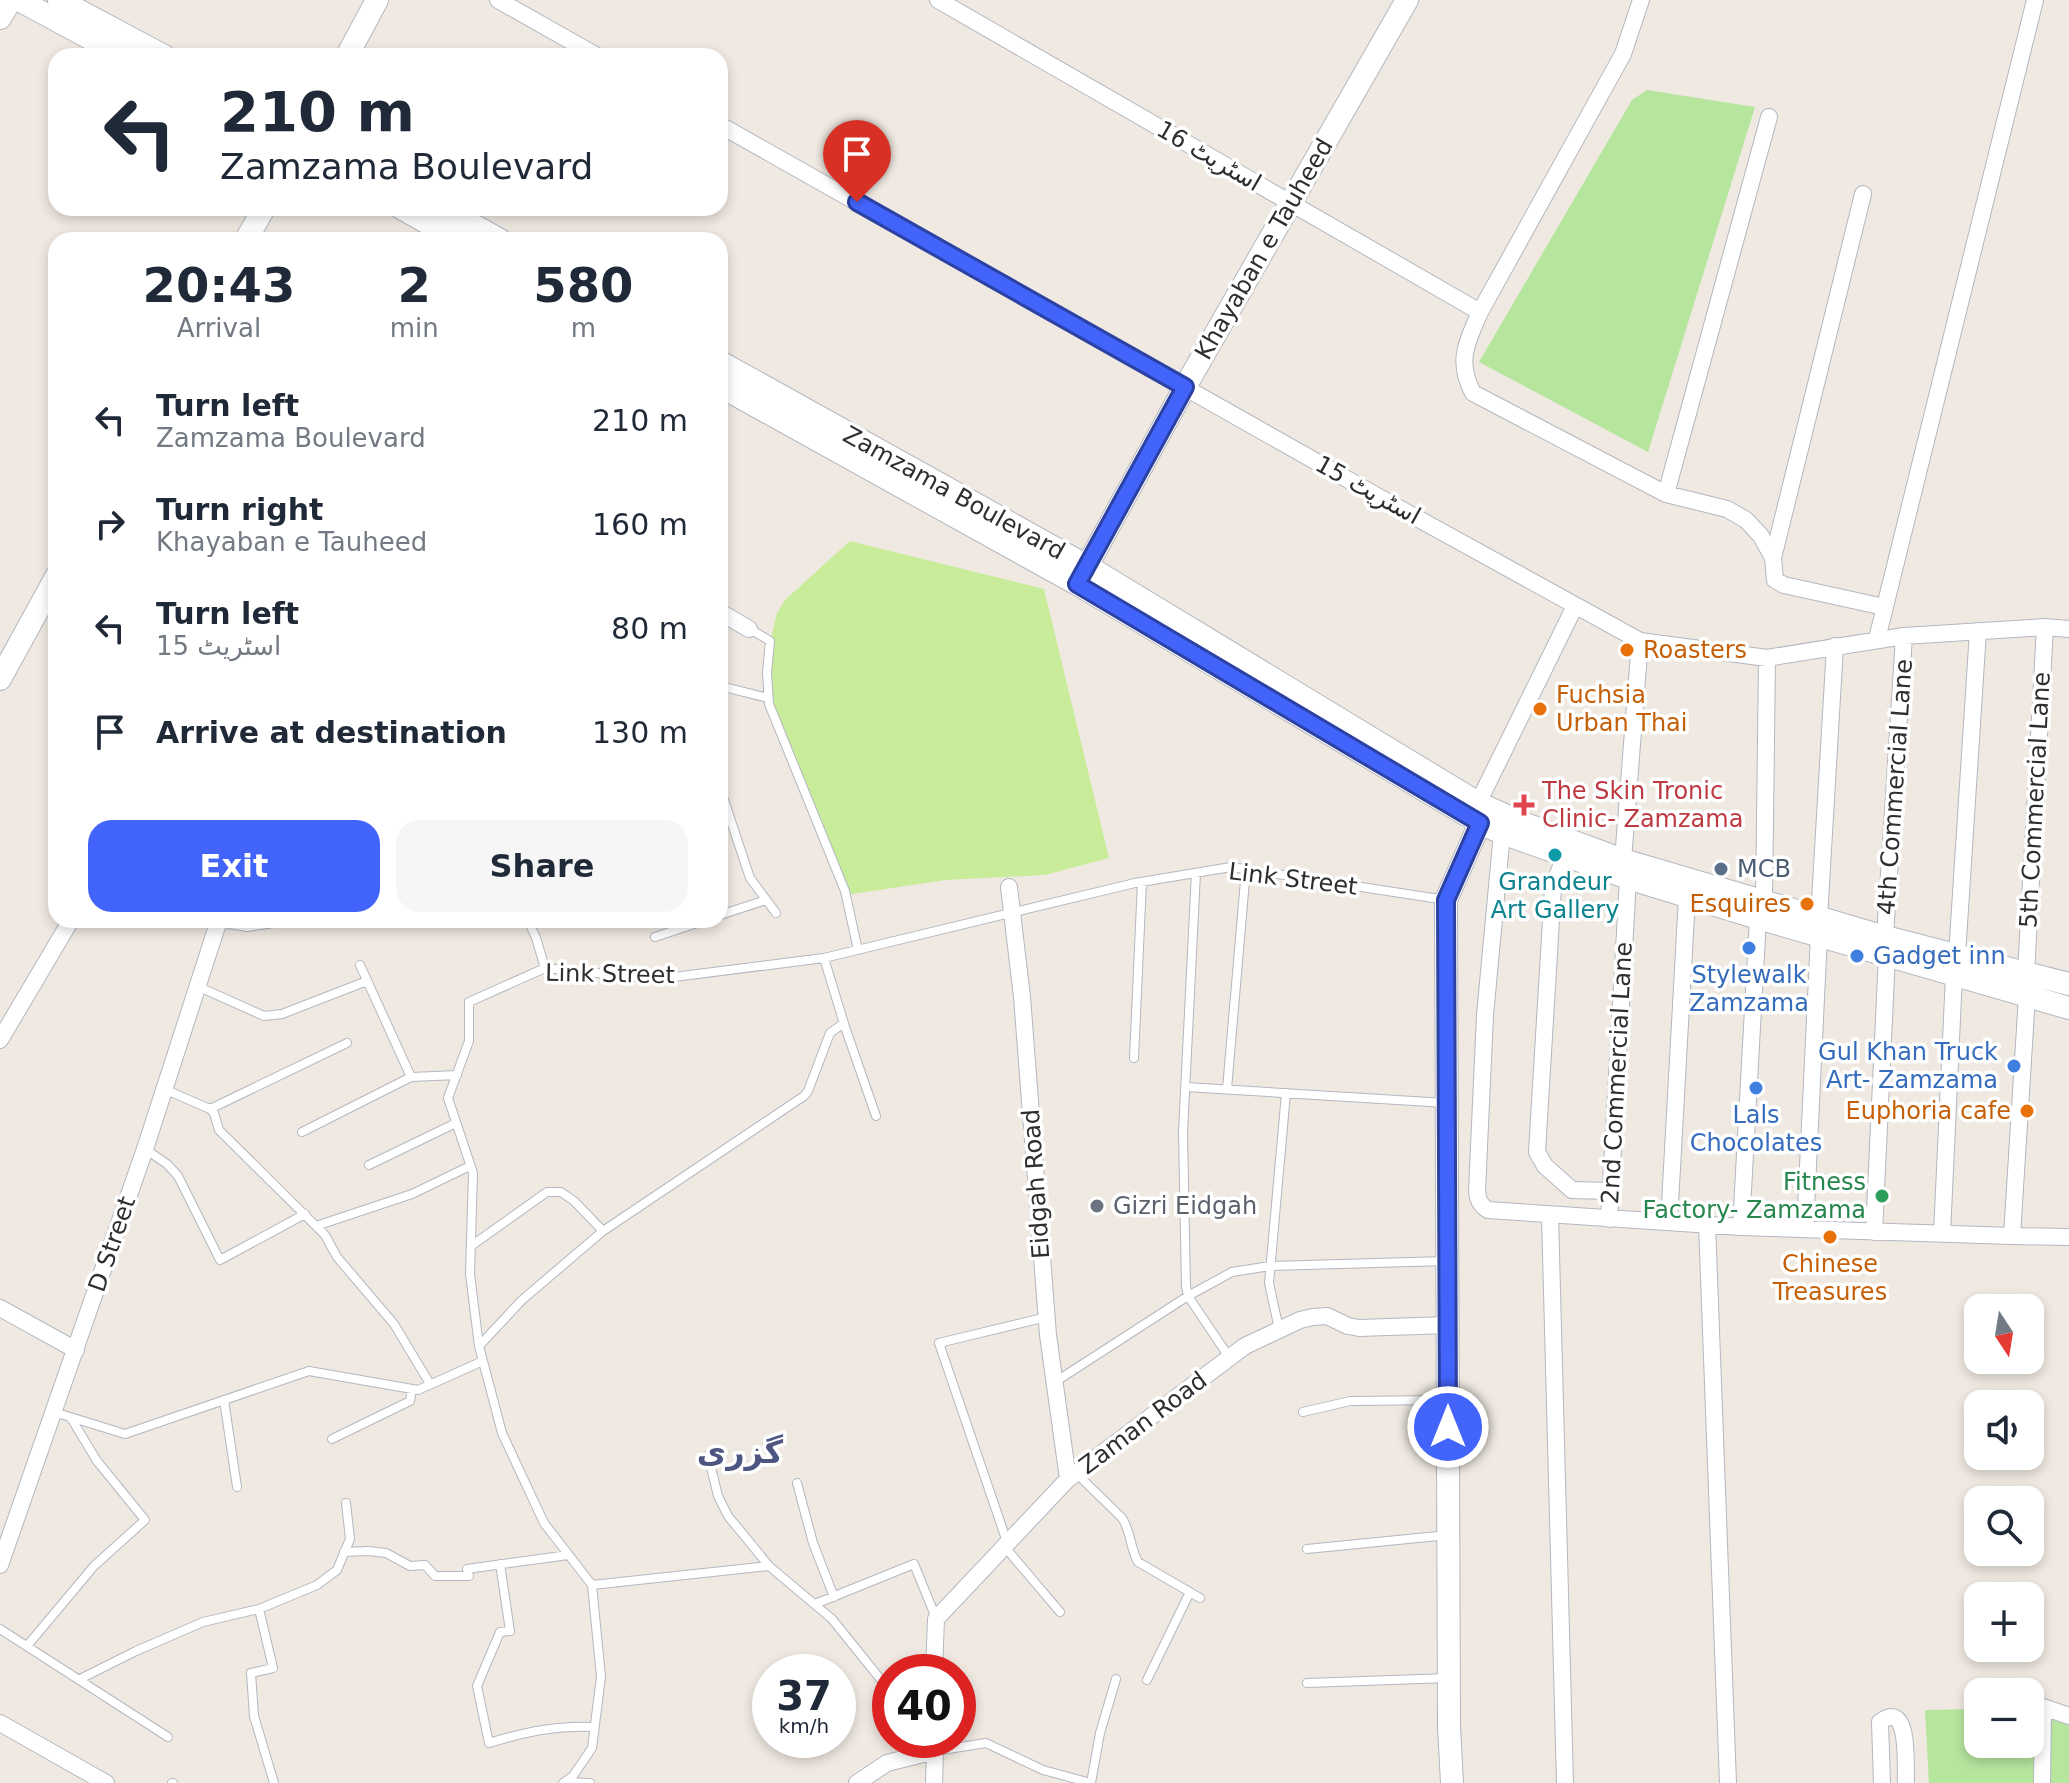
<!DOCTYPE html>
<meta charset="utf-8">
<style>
body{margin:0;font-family:"DejaVu Sans","Noto Naskh Arabic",sans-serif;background:#f6f6f7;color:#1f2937;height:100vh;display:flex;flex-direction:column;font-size:30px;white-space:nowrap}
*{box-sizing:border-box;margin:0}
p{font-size:26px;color:#747a83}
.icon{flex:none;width:44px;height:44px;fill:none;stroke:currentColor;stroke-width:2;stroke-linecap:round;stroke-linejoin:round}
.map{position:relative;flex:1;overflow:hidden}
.panel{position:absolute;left:48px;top:232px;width:680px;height:696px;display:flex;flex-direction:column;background:#fff;border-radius:24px;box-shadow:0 4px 12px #0003}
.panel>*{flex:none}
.hud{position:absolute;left:48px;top:48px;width:680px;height:168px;border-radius:24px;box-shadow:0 4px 12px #0003;background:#fff;color:#1f2937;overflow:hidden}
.needle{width:52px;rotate:168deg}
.tools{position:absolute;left:1964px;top:1294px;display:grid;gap:16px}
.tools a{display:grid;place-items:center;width:80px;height:80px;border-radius:16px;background:#fff;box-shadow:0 4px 12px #0003;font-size:40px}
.speed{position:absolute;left:752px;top:1654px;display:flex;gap:16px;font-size:40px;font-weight:700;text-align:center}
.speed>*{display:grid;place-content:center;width:104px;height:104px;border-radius:50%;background:#fff;box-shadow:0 4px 12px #0003;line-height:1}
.speed small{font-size:20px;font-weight:400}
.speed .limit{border:12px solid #d22;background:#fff;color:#111}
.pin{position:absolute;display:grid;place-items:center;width:68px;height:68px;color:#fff;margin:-82px -34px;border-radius:50% 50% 50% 0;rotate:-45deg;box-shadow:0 0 8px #0007}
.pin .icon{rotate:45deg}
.me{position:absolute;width:88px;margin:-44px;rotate:0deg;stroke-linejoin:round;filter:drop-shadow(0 0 6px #0008)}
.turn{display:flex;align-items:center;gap:28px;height:168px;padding:0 40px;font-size:36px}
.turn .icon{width:104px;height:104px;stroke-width:2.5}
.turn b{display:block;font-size:56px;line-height:68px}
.eta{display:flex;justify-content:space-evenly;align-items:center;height:136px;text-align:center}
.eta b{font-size:48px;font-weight:800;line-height:56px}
.button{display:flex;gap:16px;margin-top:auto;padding:16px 40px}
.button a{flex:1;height:92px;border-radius:24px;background:#4264fb;color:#fff;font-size:32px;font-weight:800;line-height:92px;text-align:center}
.button a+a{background:#f6f6f7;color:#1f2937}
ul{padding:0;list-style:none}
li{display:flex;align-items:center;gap:24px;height:104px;padding:0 40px}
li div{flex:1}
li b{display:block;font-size:30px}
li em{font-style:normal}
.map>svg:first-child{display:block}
.green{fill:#b6e59e}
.pitch{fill:#c9ec9a}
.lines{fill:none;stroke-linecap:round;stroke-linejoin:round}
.lane-casing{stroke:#b4b7c1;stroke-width:10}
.street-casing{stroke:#b4b7c1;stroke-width:18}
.secondary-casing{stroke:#b4b7c1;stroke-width:24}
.lane{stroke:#fff;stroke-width:8}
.street{stroke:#fff;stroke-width:16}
.secondary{stroke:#fff;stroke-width:22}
.route-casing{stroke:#2b41a3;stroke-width:20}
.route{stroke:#4264fb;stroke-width:14}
.food-dot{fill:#e8710a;stroke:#fff;stroke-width:3}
.health-dot{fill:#e0444e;stroke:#fff;stroke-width:3}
.culture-dot{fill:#0f9aa8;stroke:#fff;stroke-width:3}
.service-dot{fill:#5c6f8a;stroke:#fff;stroke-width:3}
.shop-dot{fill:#3f7fe0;stroke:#fff;stroke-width:3}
.leisure-dot{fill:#2e9e5b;stroke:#fff;stroke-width:3}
.worship-dot{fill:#6b7280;stroke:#fff;stroke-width:3}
.labels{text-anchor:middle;stroke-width:7;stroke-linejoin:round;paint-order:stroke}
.street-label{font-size:24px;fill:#2e2e2e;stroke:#fff}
.food-label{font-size:24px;fill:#c56008;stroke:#fff;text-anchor:start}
.health-label{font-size:24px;fill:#be3a42;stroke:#fff;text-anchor:start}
.service-label{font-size:24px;fill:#4e5e75;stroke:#fff;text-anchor:start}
.culture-label{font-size:24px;fill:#0d838f;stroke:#fff}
.shop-label{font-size:24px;fill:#366cbe;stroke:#fff}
.leisure-label{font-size:24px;fill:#27864d;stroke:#fff;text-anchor:end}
.worship-label{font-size:24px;fill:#5b616d;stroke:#fff;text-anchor:start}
.district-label{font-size:32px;font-weight:bold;fill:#4d5680;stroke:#fff}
</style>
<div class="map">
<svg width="2069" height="1783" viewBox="0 0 2069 1783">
<rect width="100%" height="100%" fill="#efe9e1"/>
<path class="green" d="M1647 90 1755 107 1648 452 1479 362 1632 100Z
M2043 1707 2069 1716V1783H1929L1925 1710 1978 1709V1744H2030V1708Z"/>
<path class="pitch" d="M850 541 1044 589 1109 858 1045 875 945 880 846 895 769 704 768 651 777 613 785 600Z"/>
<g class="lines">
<g class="lane-casing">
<path id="lane" d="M750 629 770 641 767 673 769 704 845 891 858 950
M720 686 768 698
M720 788 750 878 776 913
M1196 873 1183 1132 1186 1286 1188 1296 1229 1357
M720 915 766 900
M528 920 536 938 545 968
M412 923 417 920
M217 925 230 924 247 927 294 920
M655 937 706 920
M824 958 845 1027 876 1116
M360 965 411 1077
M197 986 264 1016 282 1014 367 981
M1134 1058 1142 882
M1186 1087 1446 1103
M164 1089 210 1109 214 1113 219 1130 325 1235 337 1257 394 1324 430 1384
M1227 1089 1246 869
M210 1109 347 1043
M302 1132 411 1077 457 1075
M145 1149 167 1164 178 1176 220 1260 305 1214
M369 1165 456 1123
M316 1226 412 1194 470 1166
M471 1246 547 1192H561L574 1201 603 1231
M1279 1329 1269 1283 1286 1093
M479 1346 522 1300 603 1231 804 1096 808 1091 830 1033 844 1023
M1055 1382 1188 1296 1232 1272 1270 1266 1446 1261
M224 1400 237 1487
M54 1412 125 1434 309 1371 418 1390 483 1361
M1303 1412 1350 1401 1447 1400
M332 1439 410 1401 412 1389
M708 1455 718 1496 728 1516 769 1566 832 1619 890 1691
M1076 1473 1122 1518C1131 1531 1130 1548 1138 1562L1200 1598
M797 1483 813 1543 834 1597
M1007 1542 939 1343 1047 1317
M1004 1546 1060 1612
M1307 1549 1448 1535
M344 1552 368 1551 386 1553 410 1566 425 1565 435 1576H469L467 1569 568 1555
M500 1564 510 1631 500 1632 477 1686 489 1743C525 1732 557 1725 594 1727
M769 1566 592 1585 544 1523 502 1433 479 1346 470 1274 473 1173 448 1098 469 1041V1002L545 968 658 979 824 958 1135 883 1231 867 1446 900
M815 1604 914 1564 936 1618
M259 1609 273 1668 251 1673 254 1716 274 1783
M0 1629 168 1737
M27 1646 94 1566 145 1520 97 1461 71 1418
M80 1679 136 1651 203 1622 259 1609 317 1585 337 1570 350 1539 346 1503
M1147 1680 1190 1592
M1307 1683 1448 1678
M935 1751 986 1743 1043 1770 1091 1783
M566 1782 590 1783
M172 1783H173
M563 1783 573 1776 592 1748 601 1677 592 1585
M1091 1783 1100 1733 1116 1679"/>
</g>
<g class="street-casing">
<path id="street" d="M498 0 597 56
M938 0 1480 312
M1641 0 1623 54 1480 312C1467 342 1456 361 1473 393L1666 494 1727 509 1746 520 1761 536 1773 558 1775 580 1784 585 1884 607
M720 125 1377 496 1640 641 1767 658 1904 636 2045 627 2069 629
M1666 494 1769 117
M1773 558 1863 194
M720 612 749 629
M1877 639 2035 0
M1478 803 1575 606
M1502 833 1485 1015 1477 1191C1478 1200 1480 1205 1488 1210L1741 1227 2012 1236 2069 1237
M1565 856 1553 887 1537 1152 1545 1166 1572 1190 1610 1191
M1623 860 1640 641
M1009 887 1022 997 1048 1335 1068 1479
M1764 901 1767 658
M1819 918 1835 646
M1885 937 1904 636
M1957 955 1978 631
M2026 973 2045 627
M0 1040 71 920
M1550 1215 1565 1783
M1609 1219 1628 878
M1669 1222 1687 897
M1707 1224 1728 1783
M1741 1227 1758 918
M1805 1229 1819 935
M1874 1232 1887 955
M1942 1234 1954 975
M2012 1236 2027 996
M0 1308 76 1350
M0 1565 145 1149 219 920
M934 1672 936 1619 1068 1479 1245 1346 1300 1320 1313 1317 1327 1316 1348 1326 1359 1328 1448 1325
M0 1723 106 1783
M934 1740 935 1751 934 1783
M857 1783 887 1763 935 1751
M1882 1783 1880 1722C1911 1698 1905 1767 1906 1783
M2042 1783 2043 1707 2069 1716"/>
</g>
<g class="secondary-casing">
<path id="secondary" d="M19 0 123 56
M59 0 164 56
M0 18 11 0
M347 56 377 0
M401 208 458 240
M443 208 500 240
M246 240 264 208
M720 362 1087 566 1478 803 1520 822 1623 860 1885 937 2069 984
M720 386 1077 584 1480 823 1502 833 1628 878 1758 918 2069 1008
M1081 577 1185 387 1407 0
M0 679 56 577
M1452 1783 1449 1726 1446 900 1480 823"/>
</g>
<use href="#lane" class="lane"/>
<use href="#street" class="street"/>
<use href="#secondary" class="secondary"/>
</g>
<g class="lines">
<g class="route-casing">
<path id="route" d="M857 202 1185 387 1077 584 1480 823 1446 900 1448 1427"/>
</g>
<use href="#route" class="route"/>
</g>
<g class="food-dot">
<circle cx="1627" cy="650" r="8"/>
<circle cx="1540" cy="709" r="8"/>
<circle cx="1807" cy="904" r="8"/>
<circle cx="2027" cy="1111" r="8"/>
<circle cx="1830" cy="1237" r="8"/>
</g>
<path class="health-dot" d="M1520 793h8v8h8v8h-8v8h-8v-8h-8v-8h8z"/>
<circle class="culture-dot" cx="1555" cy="855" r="8"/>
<circle class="service-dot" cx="1721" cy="869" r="8"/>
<g class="shop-dot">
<circle cx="1749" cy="948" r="8"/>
<circle cx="1857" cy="956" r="8"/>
<circle cx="2014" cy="1066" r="8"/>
<circle cx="1756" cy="1088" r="8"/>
</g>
<circle class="leisure-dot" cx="1882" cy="1196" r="8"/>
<circle class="worship-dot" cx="1097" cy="1206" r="8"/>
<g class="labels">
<g class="street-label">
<text transform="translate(1209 156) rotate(30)" y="8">اسٹریٹ 16</text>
<text transform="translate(1264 249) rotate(-60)" y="8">Khayaban e Tauheed</text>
<text transform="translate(1368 490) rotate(29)" y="8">اسٹریٹ 15</text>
<text transform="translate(954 493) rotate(29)" y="8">Zamzama Boulevard</text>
<text transform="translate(1895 787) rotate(-86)" y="8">4th Commercial Lane</text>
<text transform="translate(2035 800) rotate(-87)" y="8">5th Commercial Lane</text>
<text transform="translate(1293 879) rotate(7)" y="8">Link Street</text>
<text transform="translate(610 974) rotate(1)" y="8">Link Street</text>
<text transform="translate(1617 1073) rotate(-87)" y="8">2nd Commercial Lane</text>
<text transform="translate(1036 1184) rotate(-94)" y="8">Eidgah Road</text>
<text transform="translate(112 1244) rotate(-71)" y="8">D Street</text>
<text transform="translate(1143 1423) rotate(-37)" y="8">Zaman Road</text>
</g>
<g class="food-label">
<text x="1643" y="658">Roasters</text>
<text x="1556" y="703">Fuchsia<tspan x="1556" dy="28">Urban Thai</tspan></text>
<text x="1791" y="912" text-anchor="end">Esquires</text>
<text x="2011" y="1119" text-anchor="end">Euphoria cafe</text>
<text x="1830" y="1272" text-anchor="middle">Chinese<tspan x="1830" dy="28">Treasures</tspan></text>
</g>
<g class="health-label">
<text x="1542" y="799">The Skin Tronic<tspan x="1542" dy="28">Clinic- Zamzama</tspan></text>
</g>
<g class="service-label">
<text x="1737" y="877">MCB</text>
</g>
<g class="culture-label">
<text x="1555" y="890">Grandeur<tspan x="1555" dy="28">Art Gallery</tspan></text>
</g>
<g class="shop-label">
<text x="1873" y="964" text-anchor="start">Gadget inn</text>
<text x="1749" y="983">Stylewalk<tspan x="1749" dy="28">Zamzama</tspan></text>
<text x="1998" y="1060" text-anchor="end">Gul Khan Truck<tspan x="1998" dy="28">Art- Zamzama</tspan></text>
<text x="1756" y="1123">Lals<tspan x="1756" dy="28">Chocolates</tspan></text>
</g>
<g class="leisure-label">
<text x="1866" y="1190">Fitness<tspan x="1866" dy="28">Factory- Zamzama</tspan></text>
</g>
<g class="worship-label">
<text x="1113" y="1214">Gizri Eidgah</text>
</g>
<g class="district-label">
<text x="740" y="1463">گزری</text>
</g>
</g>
</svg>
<div class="tools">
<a><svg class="needle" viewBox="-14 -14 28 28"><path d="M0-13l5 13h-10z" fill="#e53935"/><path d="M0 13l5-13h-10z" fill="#747a83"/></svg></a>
<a><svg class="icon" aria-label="sound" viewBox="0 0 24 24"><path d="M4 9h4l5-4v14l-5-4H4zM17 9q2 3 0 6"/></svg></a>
<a><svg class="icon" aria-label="search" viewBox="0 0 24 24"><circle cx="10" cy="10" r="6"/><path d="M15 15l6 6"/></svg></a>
<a>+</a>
<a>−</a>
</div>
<div class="speed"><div>37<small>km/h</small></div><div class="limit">40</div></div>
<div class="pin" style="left:857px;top:202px;background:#d93025"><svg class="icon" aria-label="arrive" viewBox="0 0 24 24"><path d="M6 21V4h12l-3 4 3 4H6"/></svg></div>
<svg class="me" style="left:1448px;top:1427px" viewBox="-20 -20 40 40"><circle r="17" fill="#4264fb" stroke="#fff" stroke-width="3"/><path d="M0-11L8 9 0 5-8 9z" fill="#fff"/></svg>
<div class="hud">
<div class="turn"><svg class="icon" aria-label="left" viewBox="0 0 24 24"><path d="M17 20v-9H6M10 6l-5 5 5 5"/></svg><div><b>210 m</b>Zamzama Boulevard</div></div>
</div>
<section class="panel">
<div class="eta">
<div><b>20:43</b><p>Arrival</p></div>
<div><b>2</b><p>min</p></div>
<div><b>580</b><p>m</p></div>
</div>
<ul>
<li><svg class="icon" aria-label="left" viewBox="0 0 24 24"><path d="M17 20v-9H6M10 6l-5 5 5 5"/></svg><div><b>Turn left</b><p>Zamzama Boulevard</p></div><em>210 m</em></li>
<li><svg class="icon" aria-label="right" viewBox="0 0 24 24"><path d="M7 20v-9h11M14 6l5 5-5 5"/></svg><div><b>Turn right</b><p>Khayaban e Tauheed</p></div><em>160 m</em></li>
<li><svg class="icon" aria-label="left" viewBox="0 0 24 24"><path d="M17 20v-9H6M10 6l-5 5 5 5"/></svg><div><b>Turn left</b><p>اسٹریٹ 15</p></div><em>80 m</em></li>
<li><svg class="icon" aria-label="arrive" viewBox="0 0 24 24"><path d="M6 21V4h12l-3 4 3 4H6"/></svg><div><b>Arrive at destination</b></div><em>130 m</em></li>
</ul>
<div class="button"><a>Exit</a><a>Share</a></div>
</section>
</div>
